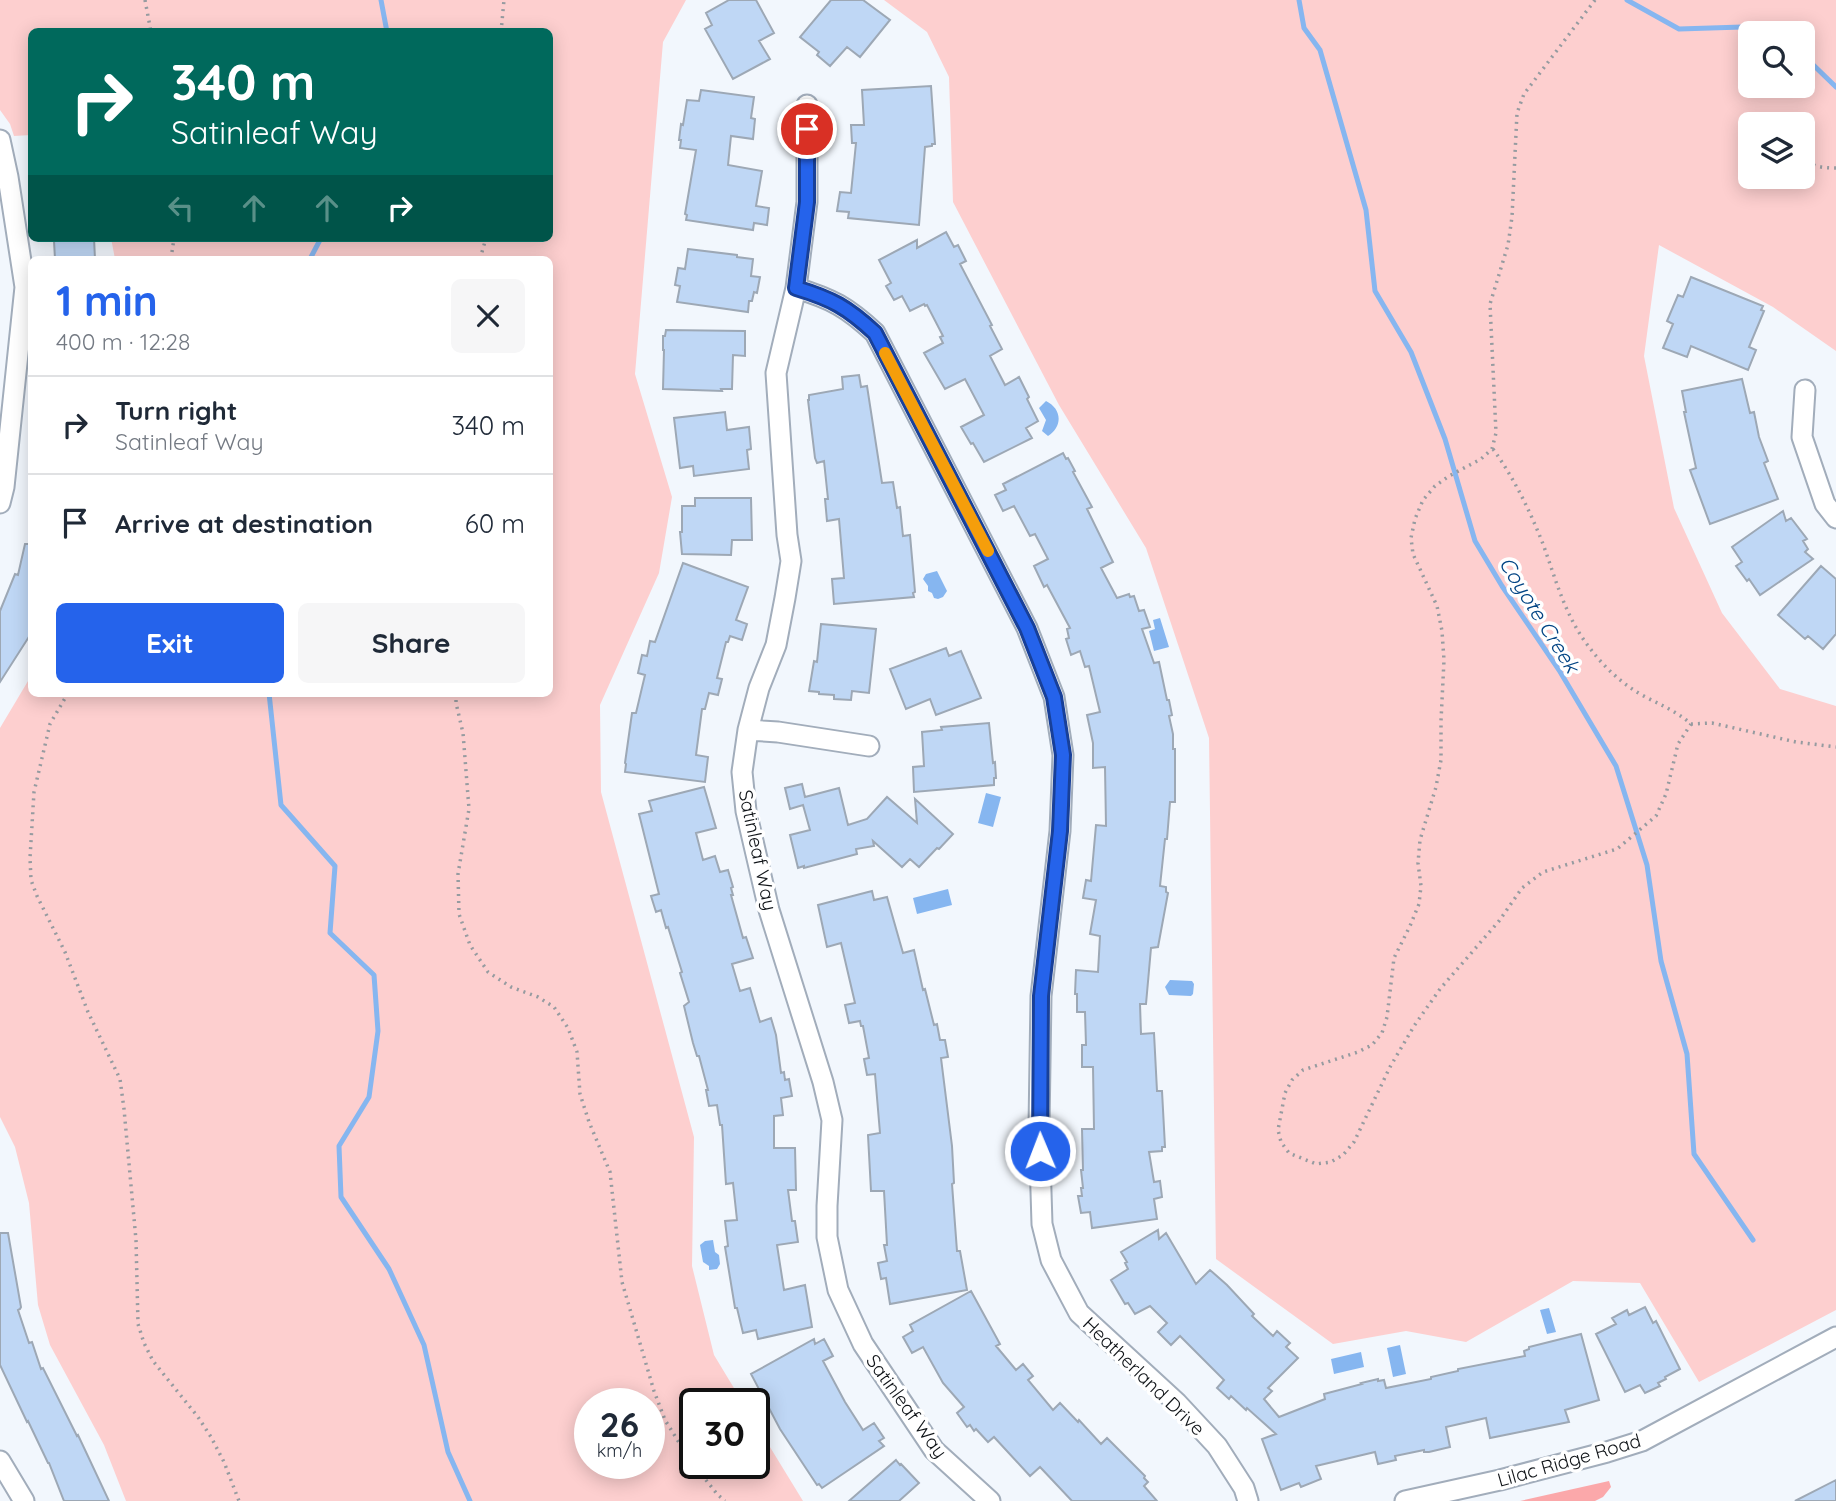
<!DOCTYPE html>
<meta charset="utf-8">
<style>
body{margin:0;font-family:Quicksand,sans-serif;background:#f6f6f7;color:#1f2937;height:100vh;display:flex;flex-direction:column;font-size:26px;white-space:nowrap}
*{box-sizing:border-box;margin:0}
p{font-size:23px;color:#747a83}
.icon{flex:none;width:38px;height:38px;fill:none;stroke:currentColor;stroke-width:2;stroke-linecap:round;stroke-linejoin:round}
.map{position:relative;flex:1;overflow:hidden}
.drawer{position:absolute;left:28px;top:256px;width:525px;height:441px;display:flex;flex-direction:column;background:#fff;border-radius:10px;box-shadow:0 4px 18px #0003}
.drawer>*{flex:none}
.top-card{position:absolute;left:28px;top:28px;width:525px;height:214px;border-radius:10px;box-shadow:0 4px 18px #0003;background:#00695c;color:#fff;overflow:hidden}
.tools{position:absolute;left:1738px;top:21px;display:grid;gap:14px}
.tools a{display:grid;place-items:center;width:77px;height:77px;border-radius:10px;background:#fff;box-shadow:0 4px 18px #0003;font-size:35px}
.speed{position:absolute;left:574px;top:1388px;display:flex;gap:14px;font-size:35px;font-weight:700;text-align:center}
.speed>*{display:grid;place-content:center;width:91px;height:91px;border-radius:50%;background:#fff;box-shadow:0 4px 18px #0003;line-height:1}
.speed small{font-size:18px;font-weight:400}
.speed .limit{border:4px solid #111;border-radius:10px;background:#fff;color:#111}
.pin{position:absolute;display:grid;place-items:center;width:60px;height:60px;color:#fff;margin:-30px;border:4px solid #fff;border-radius:50%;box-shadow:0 2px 7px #0007}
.me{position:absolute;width:77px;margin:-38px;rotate:359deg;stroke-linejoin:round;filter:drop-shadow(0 0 5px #0008)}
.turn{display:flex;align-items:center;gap:24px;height:147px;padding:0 28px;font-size:32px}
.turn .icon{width:91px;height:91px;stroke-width:2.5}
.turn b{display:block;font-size:49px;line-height:60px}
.lanes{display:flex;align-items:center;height:66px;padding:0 28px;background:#0003;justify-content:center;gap:35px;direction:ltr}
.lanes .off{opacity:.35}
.round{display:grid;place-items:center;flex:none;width:74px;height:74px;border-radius:10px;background:#f6f6f7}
.head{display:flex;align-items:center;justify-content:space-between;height:119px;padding:0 28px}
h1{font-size:42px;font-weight:700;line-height:52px;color:#2563eb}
.button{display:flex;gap:14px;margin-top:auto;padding:14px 28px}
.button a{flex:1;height:80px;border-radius:10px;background:#2563eb;color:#fff;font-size:28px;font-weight:700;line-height:80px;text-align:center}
.button a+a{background:#f6f6f7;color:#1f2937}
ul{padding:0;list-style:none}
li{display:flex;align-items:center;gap:21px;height:98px;padding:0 28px;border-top:2px solid #e0e1e3}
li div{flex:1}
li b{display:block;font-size:26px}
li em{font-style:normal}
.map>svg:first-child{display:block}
.green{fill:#fdcfcf;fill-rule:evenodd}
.forest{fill:#fba8aa}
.water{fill:#86b6f0}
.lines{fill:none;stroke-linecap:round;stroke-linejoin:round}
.stream{stroke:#86b6f0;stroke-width:5}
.building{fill:#bfd7f5;stroke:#9da8b5;stroke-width:2}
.street-casing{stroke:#a2adbb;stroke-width:23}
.path{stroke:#969ba0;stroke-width:3.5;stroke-dasharray:2 5;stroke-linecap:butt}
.street{stroke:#fff;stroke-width:19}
.route-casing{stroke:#184099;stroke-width:18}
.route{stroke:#2563eb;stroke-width:12}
.slow{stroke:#f59e0b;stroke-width:12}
.labels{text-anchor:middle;stroke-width:7;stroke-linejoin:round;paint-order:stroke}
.street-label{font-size:19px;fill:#0f1317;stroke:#fff}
.water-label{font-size:21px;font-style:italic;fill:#024484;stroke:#fff}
</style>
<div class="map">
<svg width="1836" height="1501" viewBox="0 0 1836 1501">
<rect width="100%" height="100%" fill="#f2f7fd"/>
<path class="green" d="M0 0H686L663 42 635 374 672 497 659 573 600 705 601 792 694 1137 692 1266 714 1355 743 1403 695 1404V1463H754V1421L803 1501H126L104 1445 50 1345 38 1305 29 1203 15 1147 0 1117V728L31 676 32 693H550V259H115L111 238H550V32H32L31 135 14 136 10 124 0 110ZM590 1404H649V1463H590Z
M884 0H1836V351L1773 307 1659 245 1644 356 1674 508 1722 613 1780 689 1836 706V1310L1699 1382 1640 1283 1573 1281 1466 1342 1406 1331 1333 1344 1216 1259 1209 738 1146 548 1059 405 953 202 949 77 927 32ZM1750 33H1802V86H1750ZM1750 124H1802V177H1750Z"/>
<path class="forest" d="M1609 1481 1611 1487 1603 1497 1595 1501H1520Z"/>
<path class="water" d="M1046 401C1062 409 1063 426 1048 436L1042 431 1046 420 1039 408Z
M937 571 947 591 943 597 938 599 934 598 932 593 928 591V586L923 579 926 574Z
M1160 618 1169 647 1154 651 1149 631 1155 629 1153 620Z
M986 793 1001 797 993 827 978 823Z
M948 889 952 905 917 914 913 898Z
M1170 980 1192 981 1194 984 1193 994 1191 996 1169 995 1165 987Z
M713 1240 715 1252 719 1255 720 1264 717 1269 709 1270V1266L703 1262 700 1245 705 1241Z
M1549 1308 1556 1332 1547 1334 1540 1310Z
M1400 1345 1406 1374 1393 1377 1387 1348Z
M1361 1352 1364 1367 1334 1374 1331 1359Z"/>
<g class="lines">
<path class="stream" d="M381 0 387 32
M1299 0 1304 28 1320 50 1366 210 1375 291 1411 352 1445 439 1475 541 1502 586 1559 670 1616 766 1647 865 1661 961 1687 1054 1694 1154 1753 1240
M1627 0 1679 29 1774 26 1781 33
M1802 54 1836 87
M310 259 321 238
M269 693 281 805 335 866 330 933 374 975 378 1031 369 1097 339 1146 341 1197 389 1269 424 1345 448 1452 470 1501"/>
</g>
<path class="building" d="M729 0H756L774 33 759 41 770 59 733 79 705 29 712 25 706 13Z
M831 0H863L890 20 860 57 847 47 830 66 817 55 819 52 800 37Z
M931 86 935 144H932V146L925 147 919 225 848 218 849 212 837 211 840 192 851 193 856 143H852L851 125H864L862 90Z
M701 90 754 97 751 118 755 119 753 139 731 136 728 165 762 171 756 206 769 208 767 225 754 223 753 230 686 220 687 215 685 214 696 150 680 148 681 140H679L681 124 683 125 687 100 699 101Z
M946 232 954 247 958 245 966 261 960 264 992 325 990 326 1002 349 990 356 1005 385 1019 377 1029 397 1027 399 1038 421 1026 428 1032 438 984 462 973 443 971 444 961 427 984 415 965 379 945 389 924 353 943 343 940 337 943 336 927 305 925 306 924 304 910 311 902 296 894 300 886 286 891 283 879 260 917 240V248Z
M94 238 95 259H55L54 241Z
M688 249 737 255V257L753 259 751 276 760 277 757 293 754 292 752 301H749L748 312 677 302 680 286 675 285 678 268 685 269Z
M1691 277 1763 306 1761 310 1764 311 1749 347 1756 350 1748 370 1691 346 1687 357 1663 348 1673 324 1667 321 1678 295 1683 297Z
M666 330 745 331V356L733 355 732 389H721L722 391 663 389 664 350H663V336H665Z
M859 375 861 387 867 386 882 483 893 482 897 508 900 507 903 536 910 535 915 592 913 593 914 597 834 604 832 579 844 578 839 519 827 521 825 499H828L824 461 817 463 815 458 808 400H809V395L843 389 842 377Z
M1742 379 1750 413 1754 412 1759 437 1768 461 1764 463 1778 499 1710 524 1690 470 1696 468 1684 412H1686L1682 391Z
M725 412 727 430 749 427 751 449 747 450 749 469 694 476 693 466 680 468 674 418Z
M1063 453 1066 459 1068 458 1075 471 1073 472 1092 507 1087 509 1113 562 1101 568 1117 598 1129 594 1130 597 1134 596 1139 611 1144 610 1150 627 1142 629 1154 663 1159 662 1167 700H1169L1172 715 1169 716 1173 734V749H1175V802H1170L1167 839H1165L1160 886 1166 887V892L1168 893 1158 947 1151 948 1146 1004H1140L1141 1034 1154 1033 1157 1091H1162L1165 1147H1162V1151L1149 1152 1154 1182 1160 1181 1162 1197 1154 1199 1157 1219 1092 1228 1090 1212 1081 1213 1078 1196H1082L1081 1188H1083L1081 1170H1083L1082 1129H1094L1093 1067H1082V1045H1086L1085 1012H1077V994H1075L1076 970 1098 972 1100 936 1090 934 1096 900 1083 898 1086 880 1091 881 1096 825 1106 826 1105 767 1093 768V743L1087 715 1100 712 1089 666 1085 667 1080 651 1071 655 1066 639 1069 638 1067 629 1070 628 1047 585 1044 587 1034 566 1048 559 1035 534 1030 536 1014 506 1003 511 995 495 1006 490 1003 484Z
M695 498H751L752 540H732L731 555 682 554 680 532H682V506H695Z
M1783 511 1786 521 1791 518 1807 539 1803 541 1808 549 1805 552 1813 559 1760 595 1749 579 1747 581 1736 566 1742 562 1732 547Z
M25 544H32V632L0 682V611L15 574 18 575Z
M683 563 748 587 736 620 747 624 742 640 730 636 728 642H726L717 678 722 679 718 695 709 693 705 709H702L696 755 708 757 705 782 625 772 626 764 625 763 632 713H636L645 675 638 673 642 655 647 656 650 641 655 642Z
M1821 566 1836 579V634L1823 649 1808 636 1805 639 1778 615Z
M821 624 876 629 869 693 852 691 851 700 834 699V695L819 694V692L809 691 814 661 817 662Z
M946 648 949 656 961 651 981 698 936 715 930 699 906 709 890 669Z
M989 723 993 763 995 762 996 778H994V785L914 792 913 767 924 766 922 732 942 730 941 727Z
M802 784 805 797 839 788 848 825 867 819 887 797 917 823 915 799 953 834 939 849 937 848 919 867 910 859 902 867 873 841 874 846 856 849 857 854 804 868V866L798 868 790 835 810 830 803 805 790 809 785 788Z
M704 787 716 828 696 833 703 860 715 856 720 872 728 870 733 887 731 888 733 895H731L743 938 746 937 753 958 732 964 740 991 750 988 760 1022 771 1018 776 1035 781 1073 784 1072 785 1080 789 1079 792 1096 781 1098 783 1115 774 1116V1148H795L796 1190H788L792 1221H795L798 1242 777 1245 784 1290 805 1285 812 1327 758 1339 756 1330 743 1333 737 1308H735L725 1247 728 1246 725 1221 737 1220 733 1183 726 1184 722 1125H720L717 1105 709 1106 706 1090H708L699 1056H697L693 1043 684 1006 689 1002 680 973 682 972 668 927 666 928 661 910 656 912 651 896 659 894 639 814 652 811 649 801Z
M872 891 874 900 887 897 903 953 914 950 923 990 925 989 934 1025 937 1024 940 1040H945L948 1057 941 1058 952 1146 954 1183 952 1184 957 1251H960L967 1290 890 1304 886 1278 881 1279 878 1263 887 1261 884 1245H887L884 1191H871L868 1135 880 1133 875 1074 867 1075 864 1059 869 1058 863 1026H861L860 1021 849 1023 845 1005 855 1003 841 943 827 947 818 905Z
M1158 1230 1159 1239 1166 1233 1196 1284 1210 1270 1227 1285 1254 1314 1252 1316 1273 1336 1277 1331 1290 1343 1286 1347 1298 1358 1268 1388 1272 1391 1264 1399 1279 1417 1325 1399 1324 1394 1362 1384 1361 1383 1378 1379V1381L1384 1380 1386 1388 1431 1379V1377L1458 1371V1369L1525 1356 1524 1351 1529 1349V1347L1581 1334 1599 1400 1565 1410 1569 1422 1490 1438 1486 1418 1446 1427 1450 1447 1429 1452H1424V1450L1395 1456 1396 1460 1378 1464 1375 1452 1316 1466 1321 1479 1301 1487 1299 1483 1281 1490 1262 1439 1276 1434 1247 1408 1246 1410 1231 1396 1229 1399 1217 1388 1224 1380 1180 1336 1171 1345 1158 1332 1167 1323 1150 1306 1135 1314 1128 1303 1125 1304 1111 1280 1128 1269 1125 1263 1127 1262 1121 1252Z
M0 1233H8L21 1307 20 1309 18 1310 29 1343 32 1342 41 1369 43 1368 77 1436 78 1435 109 1501H64L49 1463H48L28 1421 27 1422 0 1365Z
M971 1291 1000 1344 996 1346 1016 1370 1023 1364 1033 1376 1028 1380 1053 1410 1060 1403 1078 1422 1079 1420 1101 1444 1107 1438 1145 1476 1144 1478 1148 1482 1144 1486 1157 1501H1072L1040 1467 1030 1476 994 1437 988 1442 976 1429 974 1431 970 1425 967 1427 957 1413 964 1407 943 1383 923 1347 912 1353 903 1337 913 1331 910 1325Z
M1645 1307 1653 1323 1656 1321 1680 1369 1665 1377 1666 1379 1658 1383 1660 1386 1645 1393 1640 1385 1625 1392 1596 1334 1616 1324 1612 1318 1627 1310 1629 1315Z
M814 1339 815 1344 824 1339 833 1356 823 1361 845 1402 863 1430 874 1423 884 1438 879 1441 884 1446 822 1488 819 1484 817 1485 780 1429 751 1374Z
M896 1460 900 1465 901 1464 919 1483 899 1501H849Z
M1836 1480V1501H1795Z"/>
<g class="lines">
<g class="street-casing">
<path id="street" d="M807 105V202L796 288 776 373 787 535 791 561 785 598 776 645 759 688 748 730 742 772 746 811 769 910 823 1082 832 1120 827 1206V1237L838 1290 863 1344 934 1450 990 1501
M0 140 8 177 25 287 4 487 0 503
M796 288C832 299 847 307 875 333L1027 628 1054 697 1063 755 1060 831 1041 996 1039 1127 1042 1224 1051 1260 1079 1313 1177 1403 1217 1446 1244 1488 1248 1501
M1805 390 1802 437 1825 504 1836 518
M748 730 778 732 869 746
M0 1461 24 1501
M1405 1501 1500 1480 1607 1452 1642 1441 1836 1337"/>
</g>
<path class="path" d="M145 0 151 32
M1595 0 1524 94 1517 113 1512 217 1508 245 1490 304 1496 433 1492 449 1481 459 1449 476 1435 486 1423 500 1415 519 1411 538 1413 554 1437 606 1442 631 1444 660 1441 721V760L1436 787 1420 840 1418 863 1421 886 1419 904 1410 926 1394 958 1387 1017 1382 1033 1372 1045 1358 1052 1303 1070 1292 1080 1285 1093 1278 1130 1281 1142 1289 1153 1316 1164 1331 1162 1343 1155 1354 1142 1390 1067 1414 1026 1440 989 1499 921 1522 888 1543 872 1617 849 1656 816 1666 794 1678 744 1691 724
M501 32 504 0
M1747 123 1763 121 1774 124
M1802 157C1811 167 1823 168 1836 168
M171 259 174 238
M480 259 486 238
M1493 449C1514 478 1530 511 1543 544 1556 580 1565 616 1589 647 1603 666 1620 682 1640 694 1658 704 1675 710 1691 724L1712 723 1796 742 1836 747
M68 693 50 724 34 792 30 858 31 880 37 896 65 952 88 1012 120 1079 124 1109 136 1240 138 1324 144 1343 153 1361 198 1417 211 1437 224 1462 239 1501
M456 693V703L463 733 469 809 458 874 459 914 470 945 488 972 511 987 538 997 554 1007 568 1028 577 1052 580 1094 589 1122 610 1172 622 1282 654 1391 665 1420 690 1460 717 1494 725 1501"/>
<use href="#street" class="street"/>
</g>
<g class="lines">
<g class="route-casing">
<path id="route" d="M807 129V202L796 288C832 299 847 307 875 333L1027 628 1054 697 1063 755 1060 831 1041 996 1040 1151"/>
</g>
<use href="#route" class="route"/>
<path class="slow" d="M885 353 988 551"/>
</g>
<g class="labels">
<g class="street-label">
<text transform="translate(758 850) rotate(78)" y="7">Satinleaf Way</text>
<text transform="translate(1144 1376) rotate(44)" y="7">Heatherland Drive</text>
<text transform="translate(907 1406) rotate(54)" y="7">Satinleaf Way</text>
<text transform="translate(1569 1460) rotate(-16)" y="7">Lilac Ridge Road</text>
</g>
<g class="water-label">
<text transform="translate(1539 615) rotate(58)" y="7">Coyote Creek</text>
</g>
</g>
</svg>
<div class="tools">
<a><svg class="icon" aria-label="search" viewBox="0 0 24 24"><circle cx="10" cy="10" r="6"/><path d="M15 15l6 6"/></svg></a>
<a><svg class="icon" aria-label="layers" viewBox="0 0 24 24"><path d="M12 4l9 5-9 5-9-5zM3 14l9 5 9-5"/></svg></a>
</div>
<div class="speed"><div>26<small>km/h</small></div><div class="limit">30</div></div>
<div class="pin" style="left:807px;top:129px;background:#d93025"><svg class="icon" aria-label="arrive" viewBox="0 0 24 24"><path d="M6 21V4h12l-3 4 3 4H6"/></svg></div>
<svg class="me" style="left:1040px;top:1151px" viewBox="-20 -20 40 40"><circle r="17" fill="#2563eb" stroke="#fff" stroke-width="3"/><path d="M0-11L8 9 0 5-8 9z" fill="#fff"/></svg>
<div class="top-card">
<div class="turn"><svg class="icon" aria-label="right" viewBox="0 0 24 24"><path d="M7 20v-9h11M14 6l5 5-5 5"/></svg><div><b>340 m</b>Satinleaf Way</div></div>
<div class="lanes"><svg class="icon off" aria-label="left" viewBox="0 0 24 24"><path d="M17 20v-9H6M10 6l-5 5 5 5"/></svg><svg class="icon off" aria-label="ahead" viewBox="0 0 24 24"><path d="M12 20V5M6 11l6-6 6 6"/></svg><svg class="icon off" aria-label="ahead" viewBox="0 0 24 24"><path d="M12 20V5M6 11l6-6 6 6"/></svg><svg class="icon" aria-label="right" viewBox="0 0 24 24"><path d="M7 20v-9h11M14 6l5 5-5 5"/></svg></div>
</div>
<section class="drawer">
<div class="head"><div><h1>1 min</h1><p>400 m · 12:28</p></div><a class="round"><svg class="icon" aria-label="close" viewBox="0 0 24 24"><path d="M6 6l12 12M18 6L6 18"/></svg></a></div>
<ul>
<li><svg class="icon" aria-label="right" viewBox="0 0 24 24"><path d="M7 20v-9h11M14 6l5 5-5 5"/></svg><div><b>Turn right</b><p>Satinleaf Way</p></div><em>340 m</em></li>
<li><svg class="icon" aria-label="arrive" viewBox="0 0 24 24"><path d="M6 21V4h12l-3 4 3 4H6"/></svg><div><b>Arrive at destination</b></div><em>60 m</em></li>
</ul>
<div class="button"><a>Exit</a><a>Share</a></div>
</section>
</div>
